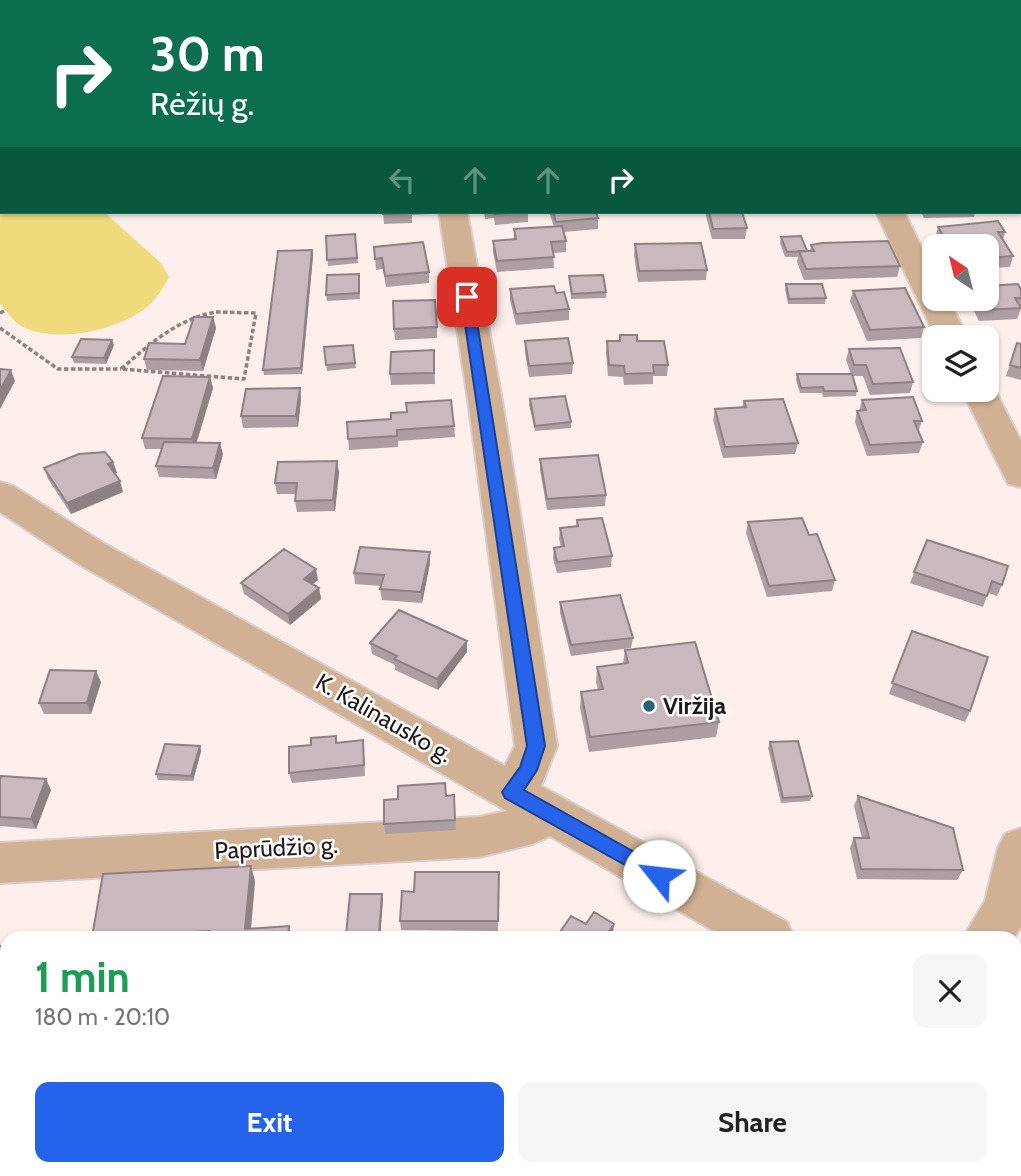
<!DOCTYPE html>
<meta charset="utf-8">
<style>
body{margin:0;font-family:Cabin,sans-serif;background:#f6f6f6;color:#202124;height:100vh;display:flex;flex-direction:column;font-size:26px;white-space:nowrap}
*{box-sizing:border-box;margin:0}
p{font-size:23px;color:#757577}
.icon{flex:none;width:38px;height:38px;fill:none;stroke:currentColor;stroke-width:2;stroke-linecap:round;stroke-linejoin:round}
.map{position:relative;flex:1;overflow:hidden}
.drawer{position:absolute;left:0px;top:931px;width:1022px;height:245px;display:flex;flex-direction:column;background:#fff;border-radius:21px 21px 0 0;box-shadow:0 2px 5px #0004}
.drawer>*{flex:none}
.guide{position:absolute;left:0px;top:0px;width:1022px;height:214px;box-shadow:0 2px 5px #0004;background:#0b6e4f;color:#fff;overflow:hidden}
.needle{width:46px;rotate:325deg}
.buttons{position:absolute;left:922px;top:234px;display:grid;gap:14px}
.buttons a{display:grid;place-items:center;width:77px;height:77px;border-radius:14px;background:#fff;box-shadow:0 2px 5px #0004;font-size:35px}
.pin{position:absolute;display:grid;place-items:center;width:60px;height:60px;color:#fff;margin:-30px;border-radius:14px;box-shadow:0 4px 10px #0006}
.me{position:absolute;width:77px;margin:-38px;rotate:299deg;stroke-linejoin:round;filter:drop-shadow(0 0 5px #0008)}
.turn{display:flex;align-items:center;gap:24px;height:147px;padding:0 35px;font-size:32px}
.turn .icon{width:91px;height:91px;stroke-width:2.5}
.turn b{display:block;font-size:49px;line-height:60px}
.lanes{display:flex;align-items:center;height:66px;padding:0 35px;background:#0003;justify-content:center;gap:35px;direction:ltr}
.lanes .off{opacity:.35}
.round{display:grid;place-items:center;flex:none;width:74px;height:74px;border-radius:14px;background:#f6f6f6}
.summary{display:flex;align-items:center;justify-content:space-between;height:119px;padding:0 35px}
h1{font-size:42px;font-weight:700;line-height:52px;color:#1e9e55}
.cta{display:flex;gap:14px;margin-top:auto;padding:14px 35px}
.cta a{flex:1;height:80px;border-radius:14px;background:#2563eb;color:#fff;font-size:28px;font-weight:700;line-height:80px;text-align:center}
.cta a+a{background:#f6f6f6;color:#202124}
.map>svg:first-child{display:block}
.green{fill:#efda7c}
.forest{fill:#d7c260}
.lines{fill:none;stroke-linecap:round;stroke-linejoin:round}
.minor-casing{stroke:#dacdca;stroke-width:4}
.path-far1{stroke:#8d8280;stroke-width:2.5;stroke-dasharray:3.5 2.5;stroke-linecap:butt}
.path{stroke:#8d8280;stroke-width:3.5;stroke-dasharray:4.5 2.5;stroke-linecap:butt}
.minor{fill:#d1b194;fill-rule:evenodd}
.wall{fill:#ad9ea3}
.shaded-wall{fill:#8d8184}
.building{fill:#c9b8bd;stroke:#8d8184;stroke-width:2}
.route{fill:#2563eb;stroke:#184099;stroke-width:2}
.poi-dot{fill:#26637a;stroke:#fff;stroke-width:2.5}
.labels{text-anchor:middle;stroke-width:5;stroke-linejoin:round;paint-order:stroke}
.poi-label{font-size:24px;font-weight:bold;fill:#1f1918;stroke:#fff;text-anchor:start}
.street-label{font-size:24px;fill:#1f1918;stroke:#fff}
</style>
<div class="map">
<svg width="1021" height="1176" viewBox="0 0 1021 1176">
<rect width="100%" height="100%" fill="#feefec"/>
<path class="green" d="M0 140 2 212H104L161 263 169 277C163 288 156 300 146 308 118 330 57 344 23 327 14 323 7 311 0 304Z"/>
<path class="forest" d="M0 1087 7 1090V1169H125L126 1176H0Z"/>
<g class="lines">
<g class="minor-casing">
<path id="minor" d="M16 0H38L39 2H17Z
M405 0H427V2H405Z
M1020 110H1021V126H1020Z
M439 212H467L502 400 557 746 541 786 787 922 794 938H726L550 836 532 844 479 857 0 883V843L479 817 507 811 77 563 0 512V482L13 486 103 543 505 766 515 746 468 400Z
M876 212H904L934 272V299H948L968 338H936Z
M987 382 995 390 1021 441V487L1008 484 962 390H987Z
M1021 828V927L1014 938H963L985 901 998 848 1005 834Z
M1015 1056 1021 1059V1111L1015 1108Z"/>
</g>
<path class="path-far1" d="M715 0 718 2
M157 2 166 0"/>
<path class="path" d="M216 312 256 313 244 379 121 369C150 344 177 319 216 312Z
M0 313 6 310
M0 328 58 369H121"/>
<use href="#minor" class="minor"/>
</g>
<path class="wall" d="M748 0H832L834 2H751Z
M2 72V100H0V74Z
M383 212H428V214L412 215V223L384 224Z
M484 212H528V222L495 225 494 218 485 219Z
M549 212H596L598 218V229L564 232 566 241V252L553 253 554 268 497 272 493 252V241L514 239V229L554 227Z
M705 212H742L747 228 745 239H712Z
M921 212H975L974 217 924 218Z
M938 227 1005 232 1003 240 1013 256 1010 267 987 268V247H941L935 238Z
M355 234 358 263 328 266 326 236Z
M781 237 807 251H810L811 245 900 266 897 277 804 280 797 262 798 257H785L780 243Z
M635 244 707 270 706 280 638 282 634 255Z
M374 247 429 272V283L386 287 383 269 376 270Z
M312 250 313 256 302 374 264 375 263 370Z
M569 276 606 292V298L571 299Z
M359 279 360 299 327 301 326 295Z
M786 284 826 298 825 304H788L785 289Z
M510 289 556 293 569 309V320L516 325 510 300Z
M1021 290V309L1017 319 979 321 968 299H987Z
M853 291 924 327 921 338 867 341 850 301Z
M213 317 216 328 203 371 147 370 144 359 185 344Z
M437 327V338L395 340 394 329Z
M620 335 637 341 668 365 667 376H653V384L624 385 623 377 608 376 606 352 607 341H619Z
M525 341 573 363 572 374 529 377 525 352Z
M1017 343 1021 344V380L1006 376Z
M114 345 106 364 74 363 72 357Z
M353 345 356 368 327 371 324 347Z
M849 349 913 382 910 393 870 395 863 376H853L857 391 856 396 823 397 822 393H800L796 380 797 374H851L846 360Z
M434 350 435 384 391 385 390 374Z
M210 377 213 388 197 442 223 454 216 479 159 477 156 466 161 449H145L142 438Z
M300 388 301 399 298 427 243 428 241 416Z
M530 399 571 422V428L535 431 529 405Z
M862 400 922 421 918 432 923 442 919 453 867 456 855 422 857 411H859Z
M744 401 798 443 795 454 723 458 713 420 715 409 742 407Z
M347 422 454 426 455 437 398 441V447L349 450Z
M540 459 606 495 605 506 547 510 540 470Z
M113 462 117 473 115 474 123 492 71 514 48 479 44 468Z
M339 472 335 511 297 512 295 501 296 494H277L275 483Z
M577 520 612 556 611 567 557 573 553 559 554 548 561 547 559 539 560 528 576 526Z
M748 522 809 535 835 580 832 591 767 597 746 533Z
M927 540 1002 585 997 596 988 593 983 607 910 583Z
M430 563 422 603 382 600 380 589 381 586 355 584 354 573Z
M318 580 313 584 319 588 321 599 290 625 244 594 241 583Z
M560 602 633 638 631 648 571 656 560 613Z
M912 631 970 711 965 722 889 694Z
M370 643 467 652 438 690 395 670V665L372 654Z
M625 650 719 722 716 737 589 752 580 708 581 692 598 690 596 682 597 667 623 664Z
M101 682 91 714H44L39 703Z
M770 742 812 796 810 801 781 803 768 748Z
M200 746 201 751 193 781 158 780 156 774Z
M364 751 365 776 292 783 289 773Z
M0 780 51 790 36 829 0 826Z
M454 795 456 830 385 834 384 824Z
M858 796 963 870 957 880 857 879 850 848 854 838H862L854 806Z
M499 872 498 931 401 930 400 921 414 892Z
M255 881 251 929 292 938H93L92 937Z
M383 899 380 938H347L346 935Z
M0 946H7V995H0Z"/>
<path class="shaded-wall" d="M82 0H115L106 2H82Z
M312 250 313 256 302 374 301 368Z
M213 317 216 328 203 371 200 360Z
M112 340 114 345 106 364 104 358Z
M11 370 15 381 0 409V390Z
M210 377 213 388 194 450 192 439Z
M300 388 301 399 298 427 296 416Z
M220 443 223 454 216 479 213 468Z
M337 461 339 472 335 511 333 500Z
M113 462 117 473 111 475 108 464Z
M120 481 123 492 71 514 67 503Z
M430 552V563L422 603 421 592Z
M316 569 318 580 306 590 304 579Z
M319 588 321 599 290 625 288 614Z
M467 641V652L438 690 437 679Z
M96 671 101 682 91 714 87 703Z
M200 746 201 751 193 781 191 776Z
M46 779 51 790 36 829 31 819Z
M251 866 255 881 250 938 245 929Z
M382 894 383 899 380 938 379 934Z
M614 924 613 933 610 938H605Z
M289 926 292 938H288Z"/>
<path class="building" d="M241 0H262L306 2H240Z
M366 0H390L391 2H366Z
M440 0H479V2H440Z
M495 0H527V2L494 1Z
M780 0H832L834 2H783Z
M2 72V90H0V74Z
M383 212H411V213L383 214Z
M495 212H527L495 214Z
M553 212H596L598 218 556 222Z
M709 212H742L747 228 713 229Z
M998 221 1005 232H998L1013 256 987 258V247H950L938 227Z
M562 226 566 241 551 242 554 257 497 261 493 241 516 239 514 229Z
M355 234 357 258 327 260 326 236Z
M801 236 807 251 787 252 781 237Z
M888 241 900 266 806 269 799 251H814L811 245 822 243Z
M423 242 429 272 385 276 382 258 375 259 374 247Z
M701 243 707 270 639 271 635 244Z
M312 250 301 368 263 370 278 251Z
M359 274V293L326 295 327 275Z
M603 275 606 292 572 294 569 276Z
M786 284H822L826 298 789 299Z
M1018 284 1021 290V298H1015L1021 308 982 310 977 299H987V286Z
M554 286 556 293 564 292 569 309 516 314 510 289Z
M905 288 924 327 870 330 853 291Z
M435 300 437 327 394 329 393 301Z
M194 317H213L200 360 144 359 149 343 185 344Z
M620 335H637V341H664L668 365H653L654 373 625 374 624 366 609 365 607 341H620Z
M568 338 573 363 529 366 525 341Z
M81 339 112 340 104 358 72 357Z
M1017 343 1021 344V368L1010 365Z
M353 345 355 363 326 365 324 347Z
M900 348 913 382 873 384 866 365H854L849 349Z
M434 350V373L390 374 391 352Z
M0 369 11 370 0 390Z
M797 374H852L857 391H824L823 387 801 388Z
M163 376 210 377 192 439 142 438Z
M300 388 296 416H241L246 389Z
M565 396 571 422 535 426 530 399Z
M913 397 922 421H914L923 442 870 445 857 411 866 410 862 400Z
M783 399 798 443 725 447 715 409 746 407 744 401Z
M451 400 454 426 397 430V436L348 439 347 422 391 419V413L407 412 406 403Z
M164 442 220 443 213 468 156 466Z
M105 452 113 462 108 464 120 481 67 503 44 468 79 454Z
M598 455 606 495 547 499 540 459Z
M337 461 333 500 295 501 297 483H275L278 462Z
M602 518 612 556 557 562 554 548 564 546 560 528 578 526 577 520Z
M802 518 809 535 817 534 835 580 769 586 748 522Z
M927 540 1008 566 1002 585 992 581 987 596 914 572Z
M360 547 430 552 421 592 380 589 384 575 354 573Z
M284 549 316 569 304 579 319 588 288 614 241 583Z
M620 595 633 638 571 645 560 602Z
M399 610 467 641 437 679 394 659 397 656 370 643Z
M912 631 988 657 970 711 892 683Z
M695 642 719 722 590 737 581 692 603 689 597 667 628 663 625 650Z
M50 670 96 671 87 703H39Z
M336 736V743L363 740 364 765 289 773V747L311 745V738Z
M798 741 812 796 783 798 770 742Z
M165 744 200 746 191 776 156 774Z
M1 776 46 779 31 819 0 817V780Z
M445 783 446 796 454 795 455 820 384 824V800L398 799V786Z
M858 796 953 828 963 870 861 869 854 838H869Z
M251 866 245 929 289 926 288 938H210V931L92 937 103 874Z
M415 872H499L498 921H400L402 891 414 892Z
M350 894H382L379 934 346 935Z
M594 912 614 924 606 936 608 938H556L571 916 586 924Z
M0 946H7V990H0Z"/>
<path class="route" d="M467 294 473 297 545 746 537 770 524 790 666 870 669 876 666 882 659 884 505 798 502 792 520 767 527 746 461 297Z"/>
<circle class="poi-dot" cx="649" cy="706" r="7"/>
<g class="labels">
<g class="poi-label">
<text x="663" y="714">Viržija</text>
</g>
<g class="street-label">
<text transform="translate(384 718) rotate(30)" y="8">K. Kalinausko g.</text>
<text transform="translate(276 848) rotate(-3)" y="8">Paprūdžio g.</text>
</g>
</g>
</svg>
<div class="buttons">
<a><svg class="needle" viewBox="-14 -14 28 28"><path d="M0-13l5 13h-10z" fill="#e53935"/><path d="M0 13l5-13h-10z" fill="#757577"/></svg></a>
<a><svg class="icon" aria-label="layers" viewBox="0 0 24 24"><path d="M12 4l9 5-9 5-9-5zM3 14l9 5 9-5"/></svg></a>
</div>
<div class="pin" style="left:467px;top:297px;background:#d93025"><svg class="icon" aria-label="arrive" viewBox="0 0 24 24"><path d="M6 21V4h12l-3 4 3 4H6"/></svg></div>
<svg class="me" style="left:659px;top:876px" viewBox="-20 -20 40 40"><circle r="19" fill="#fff"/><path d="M0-13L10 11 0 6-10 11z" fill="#2563eb"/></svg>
<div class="guide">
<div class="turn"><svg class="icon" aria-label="right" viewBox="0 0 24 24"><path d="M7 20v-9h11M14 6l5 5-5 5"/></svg><div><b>30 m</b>Rėžių g.</div></div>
<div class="lanes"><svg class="icon off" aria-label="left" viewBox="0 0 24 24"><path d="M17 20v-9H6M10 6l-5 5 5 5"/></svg><svg class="icon off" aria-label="ahead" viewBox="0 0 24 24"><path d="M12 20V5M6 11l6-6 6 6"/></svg><svg class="icon off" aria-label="ahead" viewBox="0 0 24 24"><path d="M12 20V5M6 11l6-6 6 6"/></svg><svg class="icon" aria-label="right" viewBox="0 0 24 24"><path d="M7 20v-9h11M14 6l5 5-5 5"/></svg></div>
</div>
<section class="drawer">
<div class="summary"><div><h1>1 min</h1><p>180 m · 20:10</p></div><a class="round"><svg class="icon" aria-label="close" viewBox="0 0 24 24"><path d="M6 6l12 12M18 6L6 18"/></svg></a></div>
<div class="cta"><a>Exit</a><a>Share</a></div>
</section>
</div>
